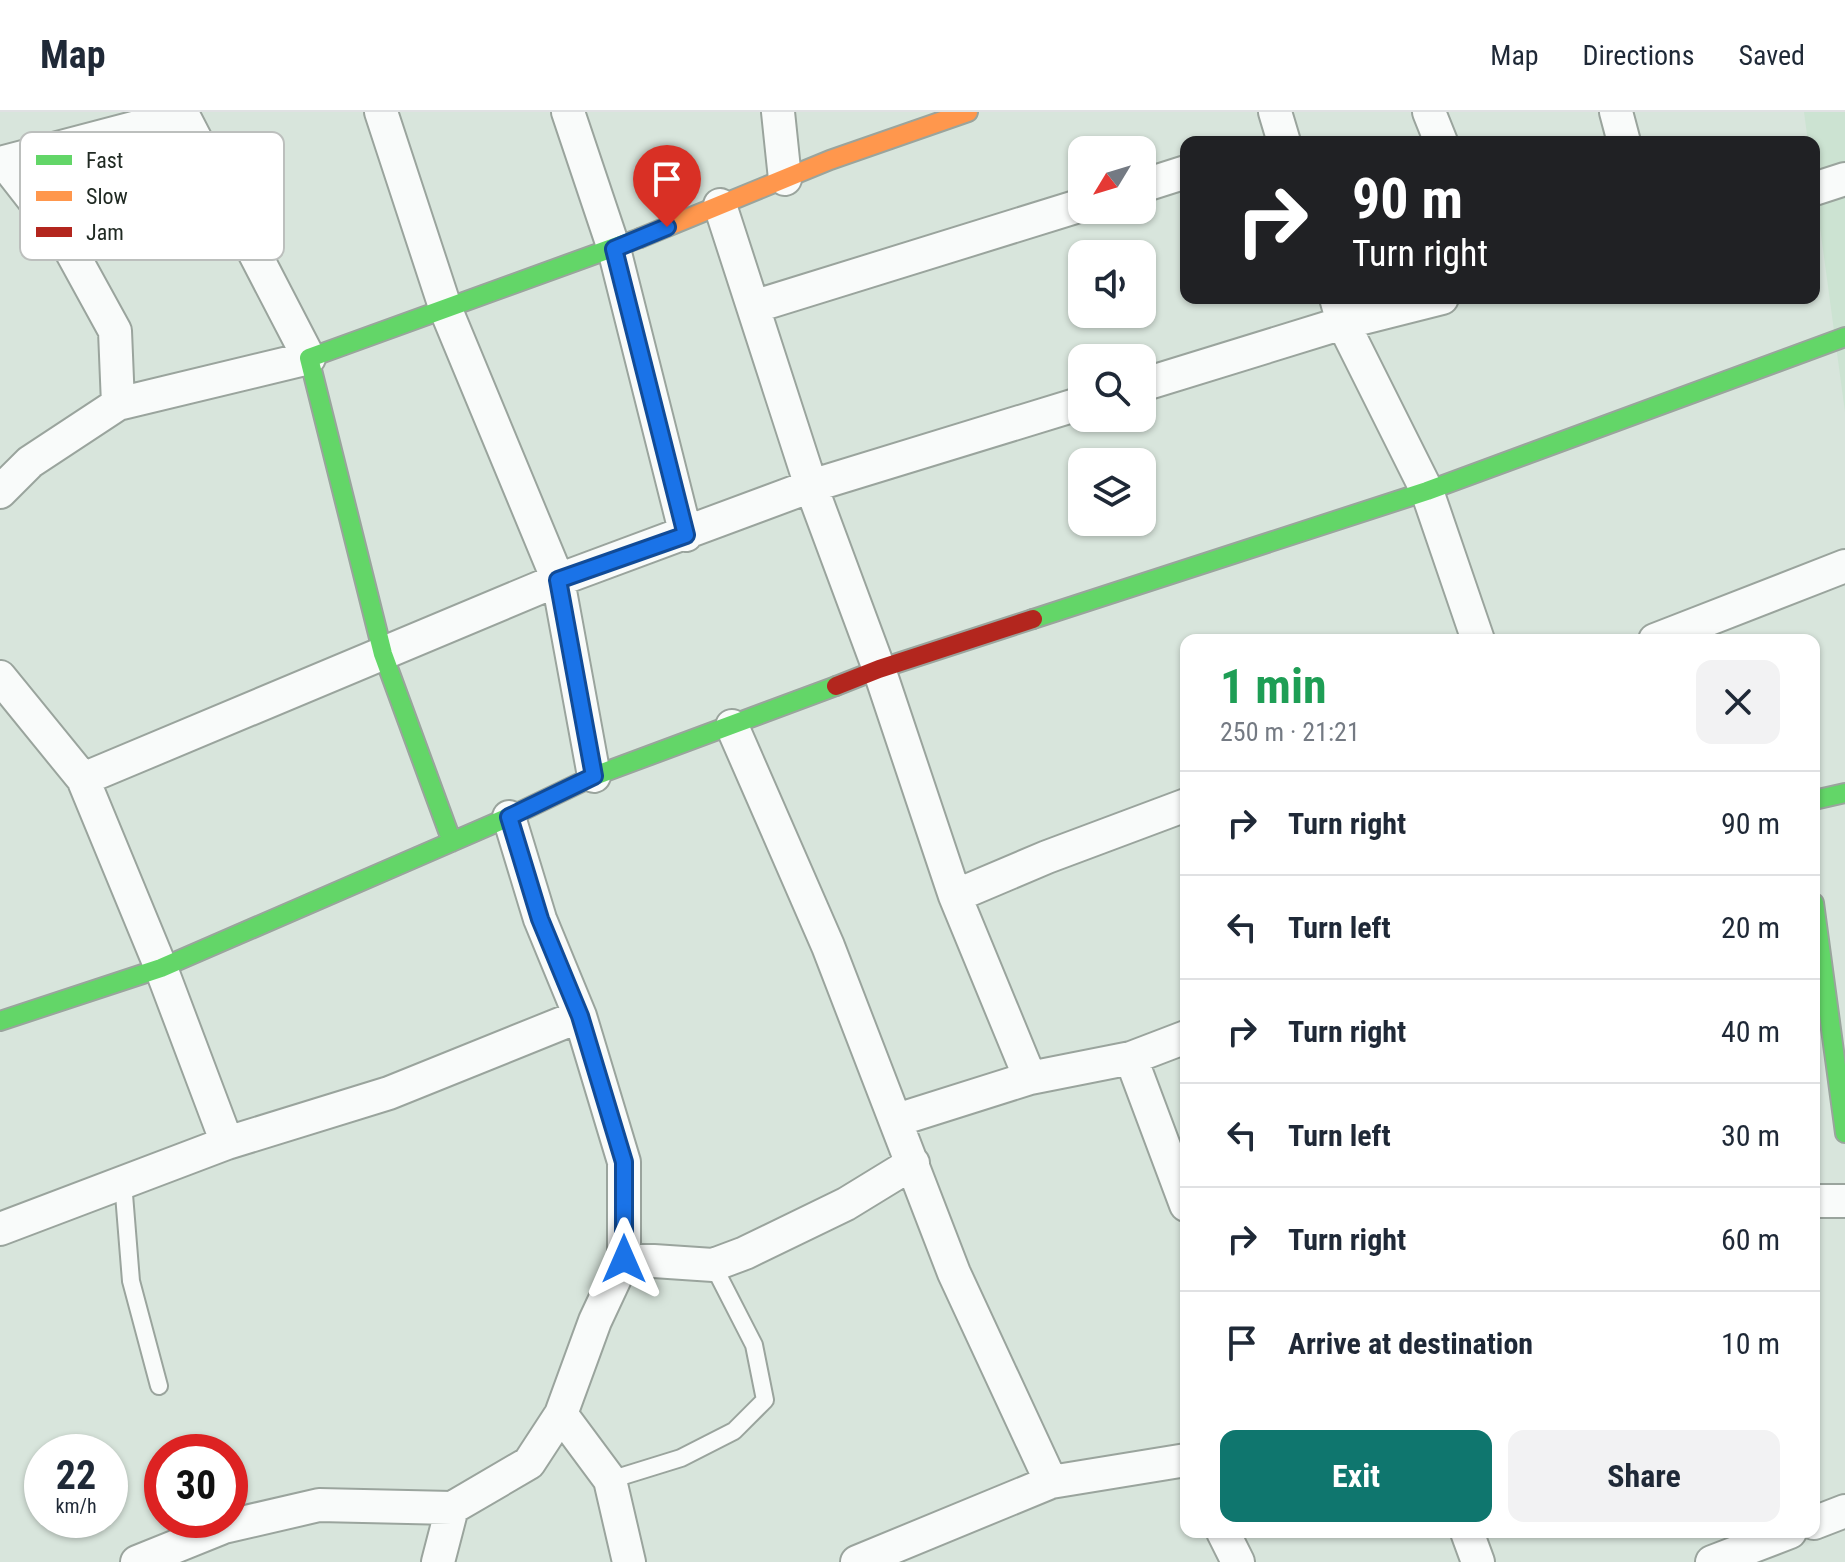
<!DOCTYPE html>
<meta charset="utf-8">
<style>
body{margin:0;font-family:"Roboto Condensed",sans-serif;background:#f2f2f3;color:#1f2937;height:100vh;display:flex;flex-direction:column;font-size:30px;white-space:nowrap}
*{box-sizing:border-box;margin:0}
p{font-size:26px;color:#747a83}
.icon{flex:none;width:44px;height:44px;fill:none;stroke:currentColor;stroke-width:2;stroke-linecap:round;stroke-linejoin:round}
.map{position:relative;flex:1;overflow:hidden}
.panel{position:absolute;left:1180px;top:522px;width:640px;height:904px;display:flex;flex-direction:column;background:#fff;border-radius:16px;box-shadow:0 2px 6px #0004}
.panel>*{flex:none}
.guide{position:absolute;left:1180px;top:24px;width:640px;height:168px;border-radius:16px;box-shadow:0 2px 6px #0004;background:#202124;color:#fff;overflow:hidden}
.needle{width:52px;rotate:232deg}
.controls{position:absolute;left:1068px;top:24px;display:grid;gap:16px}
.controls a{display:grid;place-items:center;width:88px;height:88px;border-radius:16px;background:#fff;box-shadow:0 2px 6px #0004;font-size:40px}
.speed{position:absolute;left:24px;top:1322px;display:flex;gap:16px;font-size:40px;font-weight:700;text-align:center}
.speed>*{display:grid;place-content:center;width:104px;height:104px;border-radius:50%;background:#fff;box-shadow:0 2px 6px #0004;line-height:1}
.speed small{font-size:20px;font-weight:400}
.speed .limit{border:12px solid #d22;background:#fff;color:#111}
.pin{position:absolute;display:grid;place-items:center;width:68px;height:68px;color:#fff;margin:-82px -34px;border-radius:50% 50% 50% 0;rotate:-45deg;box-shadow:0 0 8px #0007}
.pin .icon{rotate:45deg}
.me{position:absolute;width:88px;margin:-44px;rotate:0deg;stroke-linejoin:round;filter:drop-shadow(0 0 6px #0008)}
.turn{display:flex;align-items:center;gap:28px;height:168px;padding:0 40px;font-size:36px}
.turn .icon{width:104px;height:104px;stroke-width:2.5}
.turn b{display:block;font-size:56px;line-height:68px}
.round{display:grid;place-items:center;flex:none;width:84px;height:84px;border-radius:16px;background:#f2f2f3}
.overview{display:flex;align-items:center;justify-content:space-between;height:136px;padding:0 40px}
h1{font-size:48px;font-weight:700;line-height:60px;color:#1e9e55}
.cta{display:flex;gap:16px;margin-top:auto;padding:16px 40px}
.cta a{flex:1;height:92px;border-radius:16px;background:#0f766e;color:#fff;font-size:32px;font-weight:700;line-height:92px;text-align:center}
.cta a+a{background:#f2f2f3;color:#1f2937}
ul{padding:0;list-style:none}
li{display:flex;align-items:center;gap:24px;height:104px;padding:0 40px;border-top:2px solid #e0e1e3}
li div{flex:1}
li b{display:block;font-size:30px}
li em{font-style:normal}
header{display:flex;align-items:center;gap:48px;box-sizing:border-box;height:112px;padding:0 40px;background:#fff;border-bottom:2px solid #e0e1e3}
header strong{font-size:38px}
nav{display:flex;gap:44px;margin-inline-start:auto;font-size:28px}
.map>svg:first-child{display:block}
.built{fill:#cce3d2}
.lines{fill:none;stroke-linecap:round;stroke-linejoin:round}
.lane-casing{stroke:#9aa49d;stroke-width:20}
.street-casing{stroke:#9aa49d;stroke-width:36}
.fast-casing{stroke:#9aa49d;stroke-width:22}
.slow-casing{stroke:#9aa49d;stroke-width:22}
.jam-casing{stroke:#9aa49d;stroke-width:22}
.lane{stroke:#f9fbfa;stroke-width:16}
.street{stroke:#f9fbfa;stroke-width:32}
.fast{stroke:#63d668;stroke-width:18}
.slow{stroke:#ff974d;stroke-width:18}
.jam{stroke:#b3261e;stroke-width:18}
.route-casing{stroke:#114b97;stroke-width:20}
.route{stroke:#1a73e8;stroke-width:14}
.key{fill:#fff;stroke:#bcbfbd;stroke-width:2}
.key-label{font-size:22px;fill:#202a23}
</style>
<header>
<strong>Map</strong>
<nav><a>Map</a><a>Directions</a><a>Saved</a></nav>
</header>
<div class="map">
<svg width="1845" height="1450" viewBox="0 0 1845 1450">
<rect width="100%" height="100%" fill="#d8e5dc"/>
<path class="built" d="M1804 0H1845V300L1814 71V30H1808Z"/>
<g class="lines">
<g class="lane-casing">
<path id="lane" d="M123 1070 131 1169 159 1274
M610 1368 681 1346 734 1319 765 1288 754 1233 713 1153"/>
</g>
<g class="street-casing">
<path id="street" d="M381 0 446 198 558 468 594 664
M568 0 614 137 686 423
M778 0 785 67
M1275 0 1284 30
M1429 0 1441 30
M1616 0 1624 30
M4 50 65 128 115 219 118 292
M0 51 183 3 309 246 118 292 30 350 0 380
M1142 74 1186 60
M1814 77 1845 67
M720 93 811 374 879 557 955 784
M1336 186 1343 211 1427 379 1478 528
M753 195 1082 93
M1142 273 1343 211 1442 186
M1655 528 1845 454
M0 565 83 667 161 856 227 1031
M732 614 828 834 954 1161 1051 1370
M83 667 558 468 811 374 1082 291
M1186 693 1047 745 955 784 1030 966 1131 946 1186 1093
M1131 946 1186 925
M897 1008 1030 966
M1814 1089H1845
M0 1117 227 1031 389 981 580 904
M624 1147 713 1153 745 1141 846 1092 913 1051
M561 1302 610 1368 629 1450
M1814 1411 1845 1399
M1223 1420 1238 1450
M1467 1420 1478 1450
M137 1450 224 1415 319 1393 452 1396 529 1351 561 1302 595 1209 624 1147V1050L580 904 540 807 509 705
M438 1450 452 1396
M857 1450 1051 1370 1186 1348
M1712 1450 1790 1420"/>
</g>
<g class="fast-casing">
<path id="fast" d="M1033 507 1427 379 1845 225
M1814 688 1845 681
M452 730 383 542 309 246 640 126
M1814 791 1845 1021
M0 909 161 856 509 705 594 664 836 574"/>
</g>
<g class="slow-casing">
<path id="slow" d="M640 126 830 48 968 0"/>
</g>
<g class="jam-casing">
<path id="jam" d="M836 574 879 557 1033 507"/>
</g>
<use href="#lane" class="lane"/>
<use href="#street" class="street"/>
<use href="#fast" class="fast"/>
<use href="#slow" class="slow"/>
<use href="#jam" class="jam"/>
</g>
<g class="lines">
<g class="route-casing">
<path id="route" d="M624 1147V1050L580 904 540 807 509 705 594 664 558 468 686 423 614 137 667 115"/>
</g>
<use href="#route" class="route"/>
</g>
<rect x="20" y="20" width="264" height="128" rx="12" class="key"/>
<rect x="36" y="43" width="36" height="10" fill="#63d668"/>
<rect x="36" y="79" width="36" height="10" fill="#ff974d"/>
<rect x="36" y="115" width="36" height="10" fill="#b3261e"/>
<g class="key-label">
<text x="86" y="56">Fast</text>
<text x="86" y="92">Slow</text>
<text x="86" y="128">Jam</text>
</g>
</svg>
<div class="controls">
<a><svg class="needle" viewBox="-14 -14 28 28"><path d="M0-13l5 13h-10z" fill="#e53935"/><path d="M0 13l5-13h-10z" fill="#747a83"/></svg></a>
<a><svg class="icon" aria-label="sound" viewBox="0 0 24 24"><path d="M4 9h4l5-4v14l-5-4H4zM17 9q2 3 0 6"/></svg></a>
<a><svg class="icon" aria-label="search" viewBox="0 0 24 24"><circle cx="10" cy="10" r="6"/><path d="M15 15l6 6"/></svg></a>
<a><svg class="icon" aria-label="layers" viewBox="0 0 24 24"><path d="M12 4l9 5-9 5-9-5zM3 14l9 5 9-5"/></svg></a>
</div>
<div class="speed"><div>22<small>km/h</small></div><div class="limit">30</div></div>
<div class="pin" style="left:667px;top:115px;background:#d93025"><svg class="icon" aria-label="arrive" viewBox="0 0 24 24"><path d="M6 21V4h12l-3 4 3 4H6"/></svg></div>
<svg class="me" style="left:624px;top:1147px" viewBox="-20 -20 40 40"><path d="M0-17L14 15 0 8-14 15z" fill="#1a73e8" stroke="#fff" stroke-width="4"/></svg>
<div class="guide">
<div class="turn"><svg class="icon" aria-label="right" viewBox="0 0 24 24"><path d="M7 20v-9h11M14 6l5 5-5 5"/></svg><div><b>90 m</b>Turn right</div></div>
</div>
<section class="panel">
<div class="overview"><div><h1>1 min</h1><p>250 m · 21:21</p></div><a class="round"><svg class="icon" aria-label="close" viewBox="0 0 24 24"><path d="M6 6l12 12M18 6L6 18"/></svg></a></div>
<ul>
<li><svg class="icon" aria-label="right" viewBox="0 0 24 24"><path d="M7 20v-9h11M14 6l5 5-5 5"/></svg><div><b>Turn right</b></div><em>90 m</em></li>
<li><svg class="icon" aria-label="left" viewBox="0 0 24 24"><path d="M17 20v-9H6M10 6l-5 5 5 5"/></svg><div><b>Turn left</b></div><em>20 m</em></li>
<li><svg class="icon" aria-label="right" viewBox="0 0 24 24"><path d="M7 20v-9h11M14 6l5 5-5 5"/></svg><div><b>Turn right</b></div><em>40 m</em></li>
<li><svg class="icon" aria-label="left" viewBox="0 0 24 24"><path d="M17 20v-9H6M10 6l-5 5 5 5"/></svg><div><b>Turn left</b></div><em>30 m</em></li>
<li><svg class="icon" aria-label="right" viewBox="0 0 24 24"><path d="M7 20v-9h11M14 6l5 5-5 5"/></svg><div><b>Turn right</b></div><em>60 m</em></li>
<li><svg class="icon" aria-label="arrive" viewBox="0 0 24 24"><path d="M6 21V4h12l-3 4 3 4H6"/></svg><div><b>Arrive at destination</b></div><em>10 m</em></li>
</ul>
<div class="cta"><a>Exit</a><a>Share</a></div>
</section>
</div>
